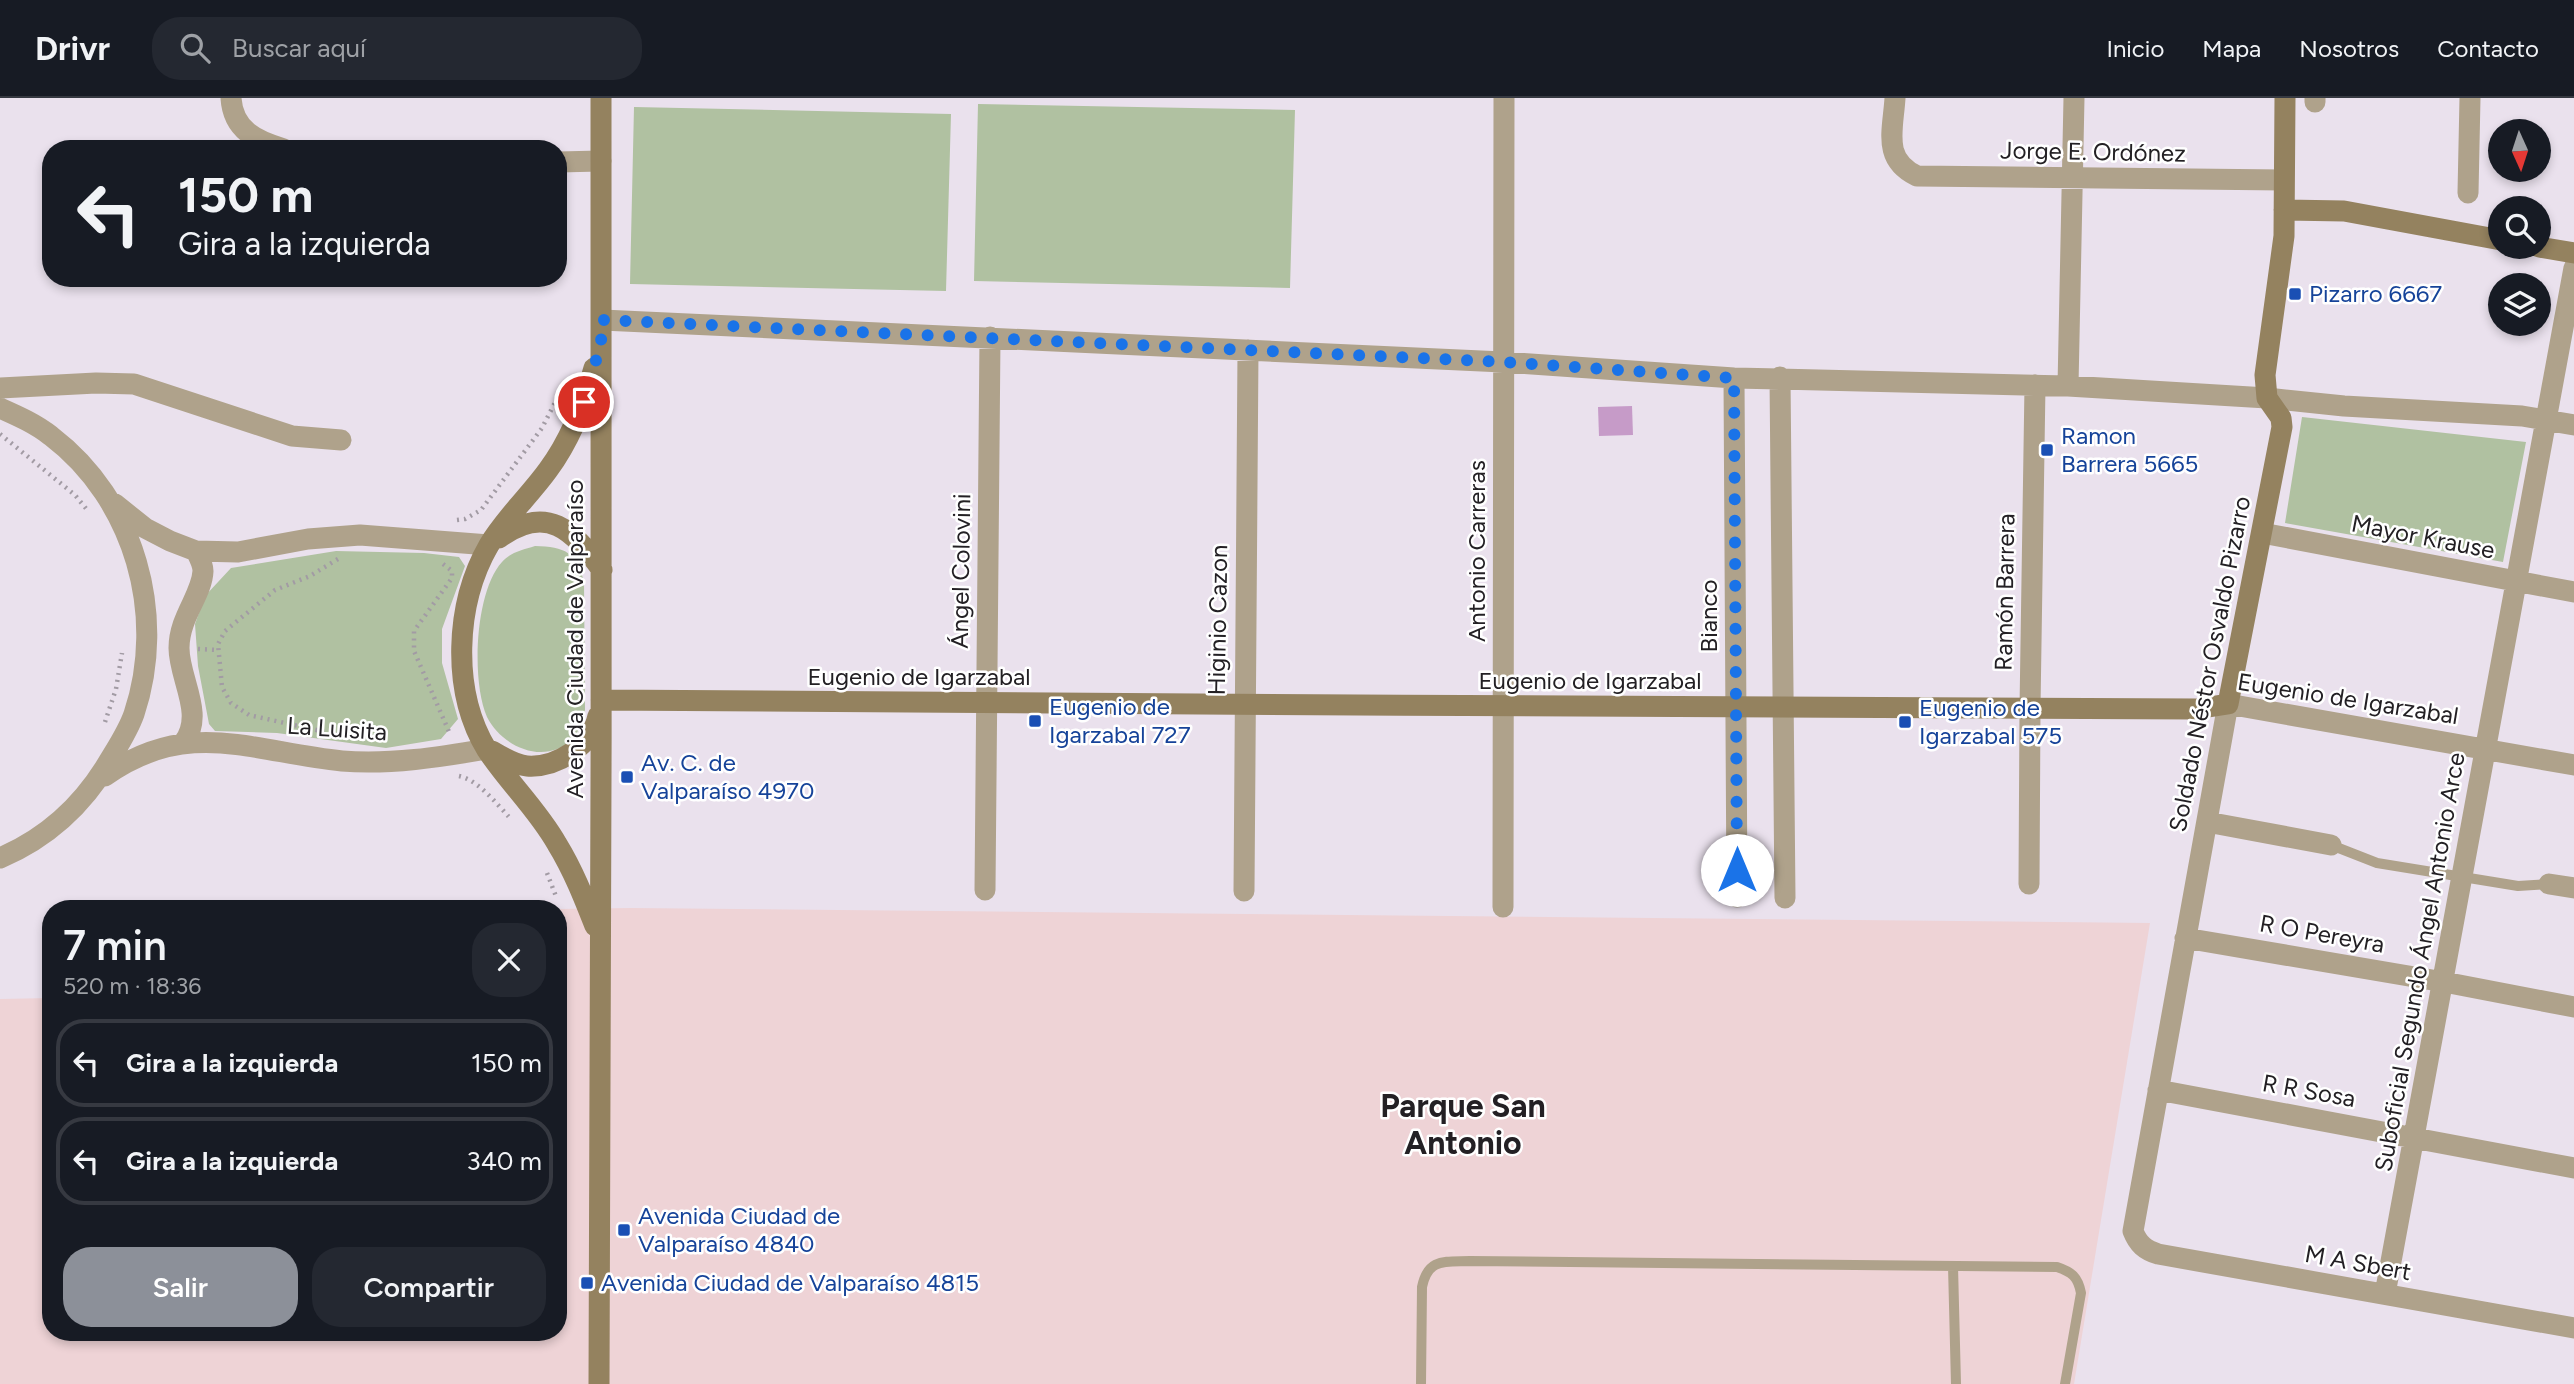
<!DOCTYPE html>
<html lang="es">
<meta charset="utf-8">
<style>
body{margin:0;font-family:Figtree,sans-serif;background:#242831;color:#f1f3f6;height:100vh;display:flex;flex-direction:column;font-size:26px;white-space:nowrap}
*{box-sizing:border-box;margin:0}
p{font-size:23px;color:#9ea1a6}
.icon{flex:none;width:38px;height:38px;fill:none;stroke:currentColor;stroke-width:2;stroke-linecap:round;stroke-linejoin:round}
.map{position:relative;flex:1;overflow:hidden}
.sheet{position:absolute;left:42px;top:802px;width:525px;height:441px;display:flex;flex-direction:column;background:#171b24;border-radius:28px;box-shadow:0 4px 10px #0003}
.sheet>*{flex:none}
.top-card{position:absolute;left:42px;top:42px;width:525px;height:147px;border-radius:28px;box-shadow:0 4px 10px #0003;background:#171b24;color:#f1f3f6;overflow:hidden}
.needle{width:46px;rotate:177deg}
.controls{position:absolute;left:2488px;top:21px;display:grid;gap:14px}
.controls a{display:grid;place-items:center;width:63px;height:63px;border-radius:50%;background:#171b24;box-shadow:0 4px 10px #0003;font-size:35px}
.pin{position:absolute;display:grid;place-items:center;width:60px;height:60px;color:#fff;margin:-30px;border:4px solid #fff;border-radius:50%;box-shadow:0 2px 7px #0007}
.me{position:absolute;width:77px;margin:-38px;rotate:0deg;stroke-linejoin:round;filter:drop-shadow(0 0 5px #0008)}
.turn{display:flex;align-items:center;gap:24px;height:147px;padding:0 21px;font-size:32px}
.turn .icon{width:91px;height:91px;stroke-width:2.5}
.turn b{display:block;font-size:49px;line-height:60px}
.round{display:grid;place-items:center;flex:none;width:74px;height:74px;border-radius:28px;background:#242831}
.head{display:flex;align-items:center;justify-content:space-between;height:119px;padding:0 21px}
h1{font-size:42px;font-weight:600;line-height:52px}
.action{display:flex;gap:14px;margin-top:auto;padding:14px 21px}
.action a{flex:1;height:80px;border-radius:28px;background:#8c9099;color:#fff;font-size:28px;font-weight:600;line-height:80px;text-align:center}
.action a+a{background:#242831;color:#f1f3f6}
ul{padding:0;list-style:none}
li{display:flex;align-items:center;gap:21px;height:88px;margin:0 14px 10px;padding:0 7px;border:4px solid #363941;border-radius:28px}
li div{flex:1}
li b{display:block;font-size:26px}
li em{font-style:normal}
header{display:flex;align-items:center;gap:42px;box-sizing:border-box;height:98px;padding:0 35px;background:#171b24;border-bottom:2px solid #363941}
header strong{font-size:33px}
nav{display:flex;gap:38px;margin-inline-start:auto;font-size:24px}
.search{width:490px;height:63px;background:#242831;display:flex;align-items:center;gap:18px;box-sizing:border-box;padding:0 24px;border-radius:28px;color:#9ea1a6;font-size:26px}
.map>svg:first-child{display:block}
.industrial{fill:#eed3d6}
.green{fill:#b0c1a1}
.building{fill:#c69bc8}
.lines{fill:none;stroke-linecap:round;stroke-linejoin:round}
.path{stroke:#a29ba4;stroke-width:4.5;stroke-dasharray:2 5;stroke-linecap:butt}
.lane{stroke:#afa28b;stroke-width:10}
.street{stroke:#afa28b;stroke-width:21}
.secondary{stroke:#94825f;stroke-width:21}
.route{stroke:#1a73e8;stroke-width:12;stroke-dasharray:0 21.6}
.transit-dot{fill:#1a4fb4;stroke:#fff;stroke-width:2.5}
.labels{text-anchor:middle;stroke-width:5;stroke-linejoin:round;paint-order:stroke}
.street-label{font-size:24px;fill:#232024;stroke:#fff}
.transit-label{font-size:24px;fill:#164399;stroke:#fff;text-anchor:start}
.district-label{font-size:32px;font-weight:bold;fill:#232024;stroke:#fff}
</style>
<header>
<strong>Drivr</strong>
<div class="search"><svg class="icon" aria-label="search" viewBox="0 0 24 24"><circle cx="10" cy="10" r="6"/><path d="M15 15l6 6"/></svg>Buscar aquí</div>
<nav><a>Inicio</a><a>Mapa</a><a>Nosotros</a><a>Contacto</a></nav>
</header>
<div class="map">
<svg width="2574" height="1286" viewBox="0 0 2574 1286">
<rect width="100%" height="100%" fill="#eae1ed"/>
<path class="industrial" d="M631 810 2150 825 2074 1286H0V901L51 900V1234H558V811Z"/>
<path class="green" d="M978 6 1295 12 1290 190 974 183Z
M634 9 951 16 946 193 630 186Z
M2302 319 2526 344 2503 464 2285 425Z
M535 448C565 449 577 454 584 484L585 612C583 622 579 634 572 641 545 668 502 649 487 619 471 583 475 493 502 464 511 454 522 452 535 448Z
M336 453 424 455 459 459 465 468 442 531V565L458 621 441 641 386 650 277 635 215 633 209 626 198 568 195 526 205 498 231 470Z"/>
<path class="building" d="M1632 308 1633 337 1599 338 1598 309Z"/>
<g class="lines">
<path class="path" d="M0 336 75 397 88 413
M457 422 465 421 481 412 542 330 566 283
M338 461 310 478 275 492 225 533 218 546 222 589 231 605 249 617 352 640H376
M443 466 452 473V480L414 533V553L450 636
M198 551 218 552
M105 624 116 591 122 555
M459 678C478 682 496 705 509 719
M547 775 557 801"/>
<path class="lane" d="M2331 747 2377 765 2518 788 2549 786
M1953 1168 1956 1286
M1421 1286 1422 1189C1428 1160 1444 1164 1470 1163L2057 1169C2072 1174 2078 1179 2081 1195L2065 1286"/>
<path class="street" d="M231 0C233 32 256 43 284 51
M1895 0C1893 33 1882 61 1917 78L2283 82
M2315 4V0
M558 64 601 63
M2468 95 2470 0
M602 222 1503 264 1734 280 2068 288 2267 300 2344 308 2522 318 2574 327
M1780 279 1785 800
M1734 280 1737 799
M2068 288 2074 0
M0 290 96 285 134 286 292 338 341 342
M0 310C18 318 36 326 51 338 135 402 167 517 134 616 128 633 118 648 109 663 83 707 47 740 0 760
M115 406 145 430 170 443 196 453 238 454 308 441 360 437 489 447
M2262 435 2574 494
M184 644C205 616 179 581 179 550 179 519 202 497 203 473 203 466 199 459 196 453
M2574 667 2228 606 2133 1133C2138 1146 2145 1152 2158 1156L2574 1230
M105 678C188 619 252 654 342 663 390 667 440 659 487 651
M2207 724 2331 747
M2029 786 2030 610 2035 287
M2549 786 2574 790
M985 792 990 239
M1244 793 1248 252
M1503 809 1504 0
M2185 840 2444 884 2574 909
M2158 992 2574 1070
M2385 1196 2574 170"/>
<path class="secondary" d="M2284 112 2344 113 2501 142
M2539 149 2574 155
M594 270C584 307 571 341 548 372 530 397 505 420 489 447 455 506 451 593 487 652 508 684 538 712 557 746 573 772 584 800 595 828
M499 440C547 405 573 432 602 472
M601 602C1133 608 1664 607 2196 611L2228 606 2282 329 2281 320 2267 300 2265 277 2284 138 2285 0
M492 653C502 659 515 667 527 668 557 670 592 647 598 618
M599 1286C601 857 602 429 601 0"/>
</g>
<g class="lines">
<path class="route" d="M584 304 601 245 602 222 1503 264 1734 280 1737 772"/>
</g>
<g class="transit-dot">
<rect x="2288" y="189" width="14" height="14" rx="3.5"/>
<rect x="2040" y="345" width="14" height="14" rx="3.5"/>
<rect x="1028" y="616" width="14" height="14" rx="3.5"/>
<rect x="1898" y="617" width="14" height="14" rx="3.5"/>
<rect x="620" y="672" width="14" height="14" rx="3.5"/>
<rect x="617" y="1125" width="14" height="14" rx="3.5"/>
<rect x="580" y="1178" width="14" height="14" rx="3.5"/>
</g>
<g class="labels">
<g class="street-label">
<text transform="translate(2093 54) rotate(1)" y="8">Jorge E. Ordónez</text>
<text transform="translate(2423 439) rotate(11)" y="8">Mayor Krause</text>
<text transform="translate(1477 453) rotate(-90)" y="8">Antonio Carreras</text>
<text transform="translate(961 473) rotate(-89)" y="8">Ángel Colovini</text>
<text transform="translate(2005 494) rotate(-89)" y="8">Ramón Barrera</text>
<text transform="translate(1709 518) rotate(-90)" y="8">Bianco</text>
<text transform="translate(1218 522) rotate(-89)" y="8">Higinio Cazon</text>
<text transform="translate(575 541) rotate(-90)" y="8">Avenida Ciudad de Valparaíso</text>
<text transform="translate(2210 566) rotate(-79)" y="8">Soldado Néstor Osvaldo Pizarro</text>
<text x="919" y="587">Eugenio de Igarzabal</text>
<text x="1590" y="591">Eugenio de Igarzabal</text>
<text transform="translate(2348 601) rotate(9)" y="8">Eugenio de Igarzabal</text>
<text transform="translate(337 631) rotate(4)" y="8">La Luisita</text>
<text transform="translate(2322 836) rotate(10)" y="8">R O Pereyra</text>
<text transform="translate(2420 864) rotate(-80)" y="8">Suboficial Segundo Ángel Antonio Arce</text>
<text transform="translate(2309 993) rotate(10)" y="8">R R Sosa</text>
<text transform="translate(2358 1165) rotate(10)" y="8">M A Sbert</text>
</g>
<g class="transit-label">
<text x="2309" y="204">Pizarro 6667</text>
<text x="2061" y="346">Ramon<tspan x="2061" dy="28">Barrera 5665</tspan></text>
<text x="1049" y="617">Eugenio de<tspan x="1049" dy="28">Igarzabal 727</tspan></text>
<text x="1919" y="618">Eugenio de<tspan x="1919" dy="28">Igarzabal 575</tspan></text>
<text x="641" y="673">Av. C. de<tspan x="641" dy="28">Valparaíso 4970</tspan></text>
<text x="638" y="1126">Avenida Ciudad de<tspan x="638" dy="28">Valparaíso 4840</tspan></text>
<text x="601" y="1193">Avenida Ciudad de Valparaíso 4815</text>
</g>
<g class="district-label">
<text x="1463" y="1019">Parque San<tspan x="1463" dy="37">Antonio</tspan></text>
</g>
</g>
</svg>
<div class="controls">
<a><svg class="needle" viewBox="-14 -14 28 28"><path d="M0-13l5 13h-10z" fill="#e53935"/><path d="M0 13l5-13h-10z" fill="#9ea1a6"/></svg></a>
<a><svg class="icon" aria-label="search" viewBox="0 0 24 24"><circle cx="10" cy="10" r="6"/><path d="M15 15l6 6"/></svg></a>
<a><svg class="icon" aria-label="layers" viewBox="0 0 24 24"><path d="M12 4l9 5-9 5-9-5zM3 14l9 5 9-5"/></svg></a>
</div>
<div class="pin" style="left:584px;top:304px;background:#d93025"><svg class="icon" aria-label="arrive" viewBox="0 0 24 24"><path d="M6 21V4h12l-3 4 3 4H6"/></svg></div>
<svg class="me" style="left:1737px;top:772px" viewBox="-20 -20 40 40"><circle r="19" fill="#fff"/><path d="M0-13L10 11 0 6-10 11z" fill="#1a73e8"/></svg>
<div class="top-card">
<div class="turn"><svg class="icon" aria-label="left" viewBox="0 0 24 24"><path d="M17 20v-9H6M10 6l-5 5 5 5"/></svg><div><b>150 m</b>Gira a la izquierda</div></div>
</div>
<section class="sheet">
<div class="head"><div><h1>7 min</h1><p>520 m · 18:36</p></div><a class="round"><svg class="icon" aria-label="close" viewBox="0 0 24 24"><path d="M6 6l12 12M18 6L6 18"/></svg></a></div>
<ul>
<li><svg class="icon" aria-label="left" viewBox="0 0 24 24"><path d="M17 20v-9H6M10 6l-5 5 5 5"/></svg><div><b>Gira a la izquierda</b></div><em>150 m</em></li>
<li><svg class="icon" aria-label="left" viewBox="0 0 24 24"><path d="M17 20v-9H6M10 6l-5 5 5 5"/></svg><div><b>Gira a la izquierda</b></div><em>340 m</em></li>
</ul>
<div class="action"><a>Salir</a><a>Compartir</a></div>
</section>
</div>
